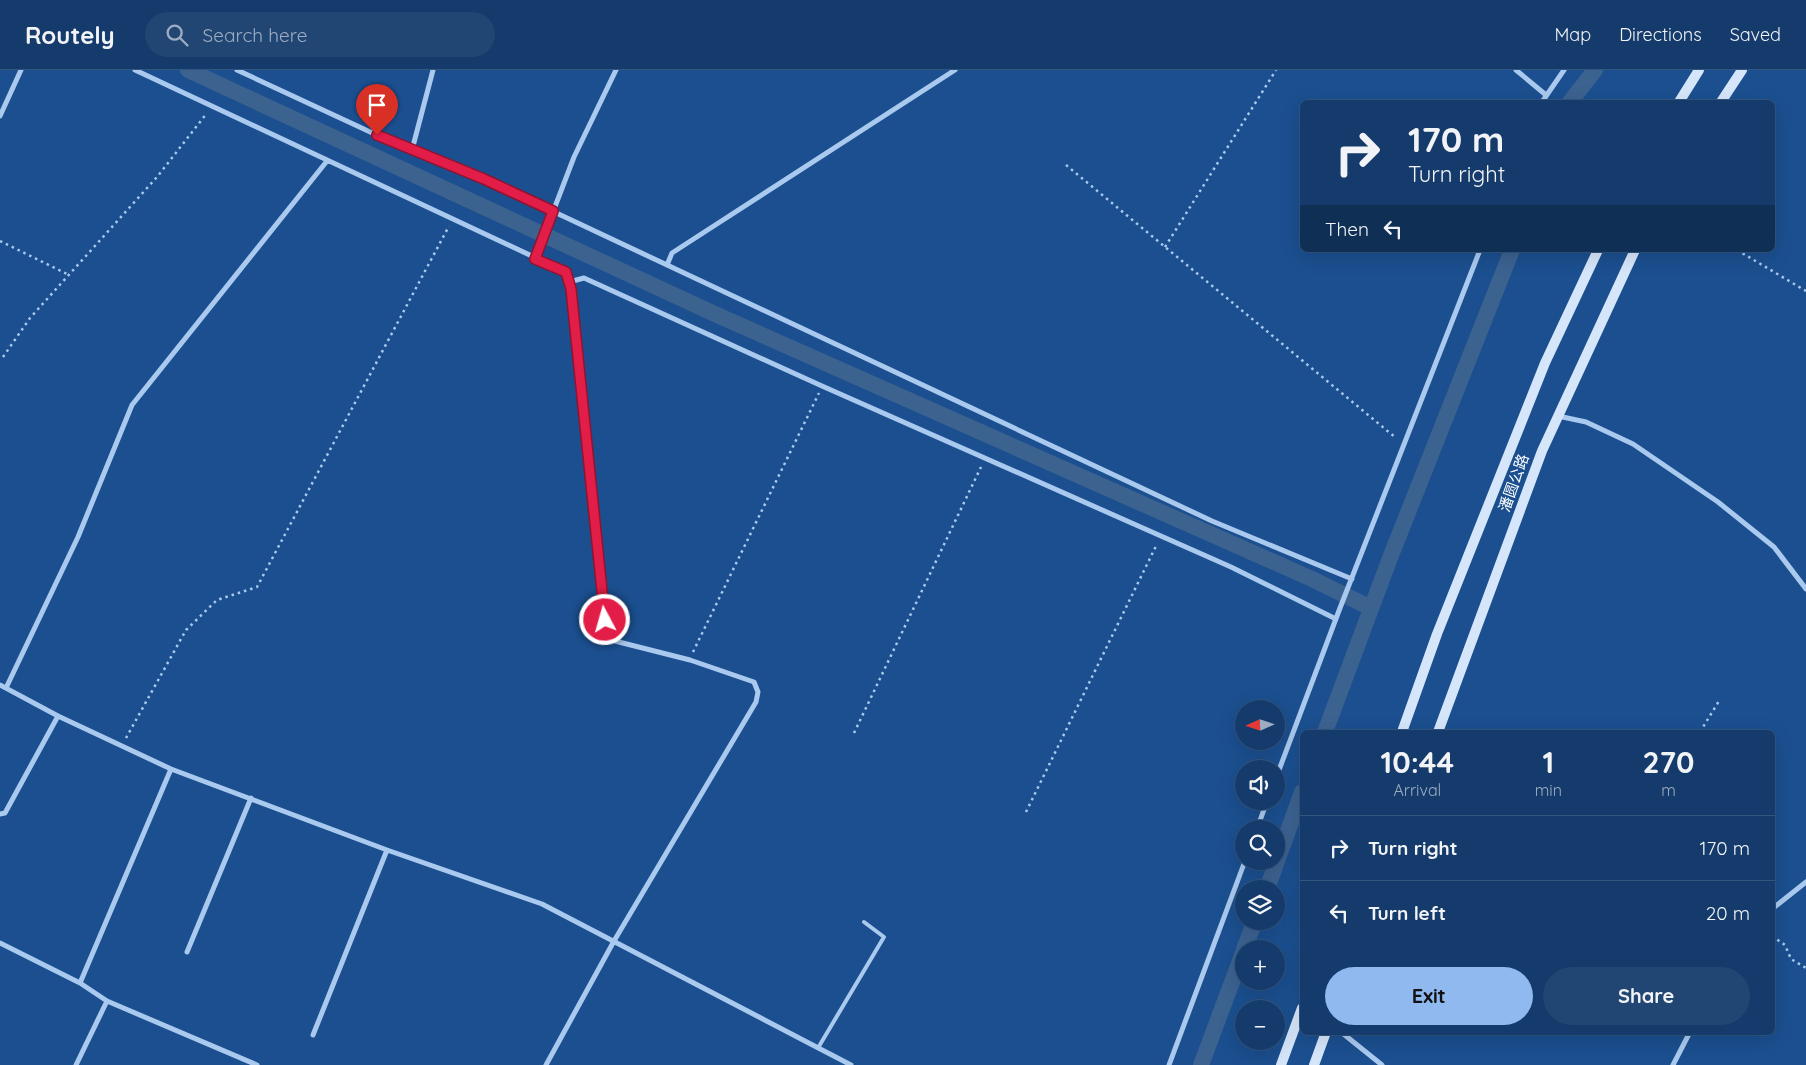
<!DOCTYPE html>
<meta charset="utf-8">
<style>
body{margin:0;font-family:Quicksand,"Noto Sans SC",sans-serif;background:#214673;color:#f1f3f6;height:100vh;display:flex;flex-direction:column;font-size:19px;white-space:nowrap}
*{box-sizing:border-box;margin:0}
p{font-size:16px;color:#9dadc1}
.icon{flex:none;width:28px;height:28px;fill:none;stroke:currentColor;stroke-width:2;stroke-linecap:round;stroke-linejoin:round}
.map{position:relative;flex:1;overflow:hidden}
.details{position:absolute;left:1300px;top:660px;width:475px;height:305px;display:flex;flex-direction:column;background:#143b6b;border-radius:8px;box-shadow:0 5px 20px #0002,0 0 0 1px #33557e}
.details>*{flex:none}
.guide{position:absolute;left:1300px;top:30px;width:475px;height:152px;border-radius:8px;box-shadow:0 5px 20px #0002,0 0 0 1px #33557e;background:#143b6b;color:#f1f3f6;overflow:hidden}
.needle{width:32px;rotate:267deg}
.buttons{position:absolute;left:1235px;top:630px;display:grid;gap:10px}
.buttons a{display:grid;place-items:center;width:50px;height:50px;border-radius:50%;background:#143b6b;box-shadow:0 5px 20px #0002,0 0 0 1px #33557e;font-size:25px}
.pin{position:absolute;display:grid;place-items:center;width:42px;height:42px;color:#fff;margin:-51px -21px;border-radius:50% 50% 50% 0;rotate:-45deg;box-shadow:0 0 5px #0007}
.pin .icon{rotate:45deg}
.me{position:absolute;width:55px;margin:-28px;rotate:354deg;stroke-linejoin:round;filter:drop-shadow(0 0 4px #0008)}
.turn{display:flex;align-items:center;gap:18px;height:105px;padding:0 25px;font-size:22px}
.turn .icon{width:65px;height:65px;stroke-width:2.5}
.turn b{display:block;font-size:35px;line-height:42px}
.then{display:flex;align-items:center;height:48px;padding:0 25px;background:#0003;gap:10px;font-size:19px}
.eta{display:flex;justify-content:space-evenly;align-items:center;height:85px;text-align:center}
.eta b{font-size:30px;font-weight:700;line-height:35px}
.action{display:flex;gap:10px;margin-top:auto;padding:10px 25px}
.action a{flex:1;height:58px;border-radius:30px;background:#90b9f0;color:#111;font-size:20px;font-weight:700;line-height:58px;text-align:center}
.action a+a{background:#214673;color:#f1f3f6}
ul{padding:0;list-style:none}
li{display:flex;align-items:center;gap:15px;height:65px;padding:0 25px;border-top:1px solid #33557e}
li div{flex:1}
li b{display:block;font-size:19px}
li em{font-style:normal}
header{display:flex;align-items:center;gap:30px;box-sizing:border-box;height:70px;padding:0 25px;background:#143b6b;border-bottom:1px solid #33557e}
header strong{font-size:24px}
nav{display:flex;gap:28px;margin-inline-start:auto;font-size:18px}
.search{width:350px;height:45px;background:#214673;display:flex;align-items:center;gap:12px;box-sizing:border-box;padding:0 18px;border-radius:28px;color:#9dadc1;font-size:19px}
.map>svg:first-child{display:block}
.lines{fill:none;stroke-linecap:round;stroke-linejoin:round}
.canal{stroke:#3c6290;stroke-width:16}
.path{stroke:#a9c9ee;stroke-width:2.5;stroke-dasharray:2.5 4;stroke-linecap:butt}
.lane{stroke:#a9c9ee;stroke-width:4}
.street{stroke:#a9c9ee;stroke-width:5}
.secondary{stroke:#d6e6fa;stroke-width:10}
.route-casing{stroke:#92132f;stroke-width:12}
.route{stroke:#e11d48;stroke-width:9}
.labels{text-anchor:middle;stroke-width:4.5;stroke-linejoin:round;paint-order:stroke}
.street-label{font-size:15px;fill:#fff;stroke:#1b4f8f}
</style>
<header>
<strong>Routely</strong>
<div class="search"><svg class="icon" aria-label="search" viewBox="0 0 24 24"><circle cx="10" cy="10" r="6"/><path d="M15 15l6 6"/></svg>Search here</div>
<nav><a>Map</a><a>Directions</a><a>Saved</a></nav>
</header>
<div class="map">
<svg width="1806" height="995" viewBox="0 0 1806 995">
<rect width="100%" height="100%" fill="#1b4f8f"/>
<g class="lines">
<path class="canal" d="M188 0 717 245 1312 509 1371 538
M1570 32 1595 0
M1325 662 1390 488 1512 180
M1267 819 1302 722
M1244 879 1255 851
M1201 995 1244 880"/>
<path class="path" d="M1066 95 1396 368
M0 171 69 205
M1165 177 1276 0
M1737 180 1806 221
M3 287 30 248 157 107 207 43
M693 582 819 323
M1700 662 1719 631
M854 663 981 397
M126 668 186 560 217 530 257 517 449 156
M1026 742 1157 474
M1772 866 1785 875 1791 889 1806 898"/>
<path class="lane" d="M818 978 884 867 864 852"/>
<path class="street" d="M135 0 566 202 571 219 607 569 690 590 754 612 758 622 756 632 614 871 546 995
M237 0 394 73 484 109 1212 451 1352 509
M1516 0 1546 25
M1542 32 1564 0
M0 46 21 0
M412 80 433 0
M535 189 574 87 616 0
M667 195 672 183 955 0
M569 212 584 208 822 316 1231 497 1336 549
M1558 346 1586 352 1633 374 1718 432 1774 477 1806 519
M0 615 58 646 171 699 387 780 542 834 851 995
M6 618 78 467 132 335 327 91
M171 699 80 913 107 931 257 995
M1276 708 1340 538 1480 180
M0 744 5 743 58 646
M1257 759 1267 731
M1772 839 1806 812
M0 873 80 913
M187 882 251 728
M1341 962 1382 995
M313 965 387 780
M76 995 107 931
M1169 995 1245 791
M1673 995 1690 962"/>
<path class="secondary" d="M1679 32 1699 0
M1721 32 1742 0
M1402 662 1437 564 1545 293 1598 180
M1438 662 1542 381 1635 180
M1281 995 1302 938
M1314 995 1326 962"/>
</g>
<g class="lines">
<g class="route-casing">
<path id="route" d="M377 65 484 109 553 141 535 189 566 202 571 219 605 550"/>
</g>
<use href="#route" class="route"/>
</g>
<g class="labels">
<g class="street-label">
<text transform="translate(1514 413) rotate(-70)" y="5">潘圆公路</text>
</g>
</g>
</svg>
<div class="buttons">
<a><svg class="needle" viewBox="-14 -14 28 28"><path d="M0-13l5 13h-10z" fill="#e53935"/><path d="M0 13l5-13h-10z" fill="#9dadc1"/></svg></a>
<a><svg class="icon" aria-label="sound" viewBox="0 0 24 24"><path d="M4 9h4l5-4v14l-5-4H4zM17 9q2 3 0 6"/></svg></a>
<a><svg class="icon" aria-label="search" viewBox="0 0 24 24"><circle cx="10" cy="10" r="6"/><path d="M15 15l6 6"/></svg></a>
<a><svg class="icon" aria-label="layers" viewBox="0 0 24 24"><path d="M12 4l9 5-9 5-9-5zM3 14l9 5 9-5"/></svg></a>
<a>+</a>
<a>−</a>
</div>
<div class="pin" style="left:377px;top:65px;background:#d93025"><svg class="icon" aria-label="arrive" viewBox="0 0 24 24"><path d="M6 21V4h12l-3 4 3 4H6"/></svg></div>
<svg class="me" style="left:605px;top:550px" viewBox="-20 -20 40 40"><circle r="17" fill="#e11d48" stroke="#fff" stroke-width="3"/><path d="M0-11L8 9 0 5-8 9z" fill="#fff"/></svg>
<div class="guide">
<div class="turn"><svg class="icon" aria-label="right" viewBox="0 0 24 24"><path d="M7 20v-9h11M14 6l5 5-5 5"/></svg><div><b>170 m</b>Turn right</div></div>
<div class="then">Then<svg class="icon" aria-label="left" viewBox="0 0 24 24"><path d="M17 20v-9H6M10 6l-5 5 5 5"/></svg></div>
</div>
<section class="details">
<div class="eta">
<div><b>10:44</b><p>Arrival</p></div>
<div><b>1</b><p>min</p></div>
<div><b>270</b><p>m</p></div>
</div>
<ul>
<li><svg class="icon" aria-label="right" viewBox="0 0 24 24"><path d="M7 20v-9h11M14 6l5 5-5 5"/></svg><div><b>Turn right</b></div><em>170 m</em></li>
<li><svg class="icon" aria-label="left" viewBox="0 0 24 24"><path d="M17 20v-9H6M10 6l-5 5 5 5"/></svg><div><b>Turn left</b></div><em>20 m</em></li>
</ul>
<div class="action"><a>Exit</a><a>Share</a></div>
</section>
</div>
